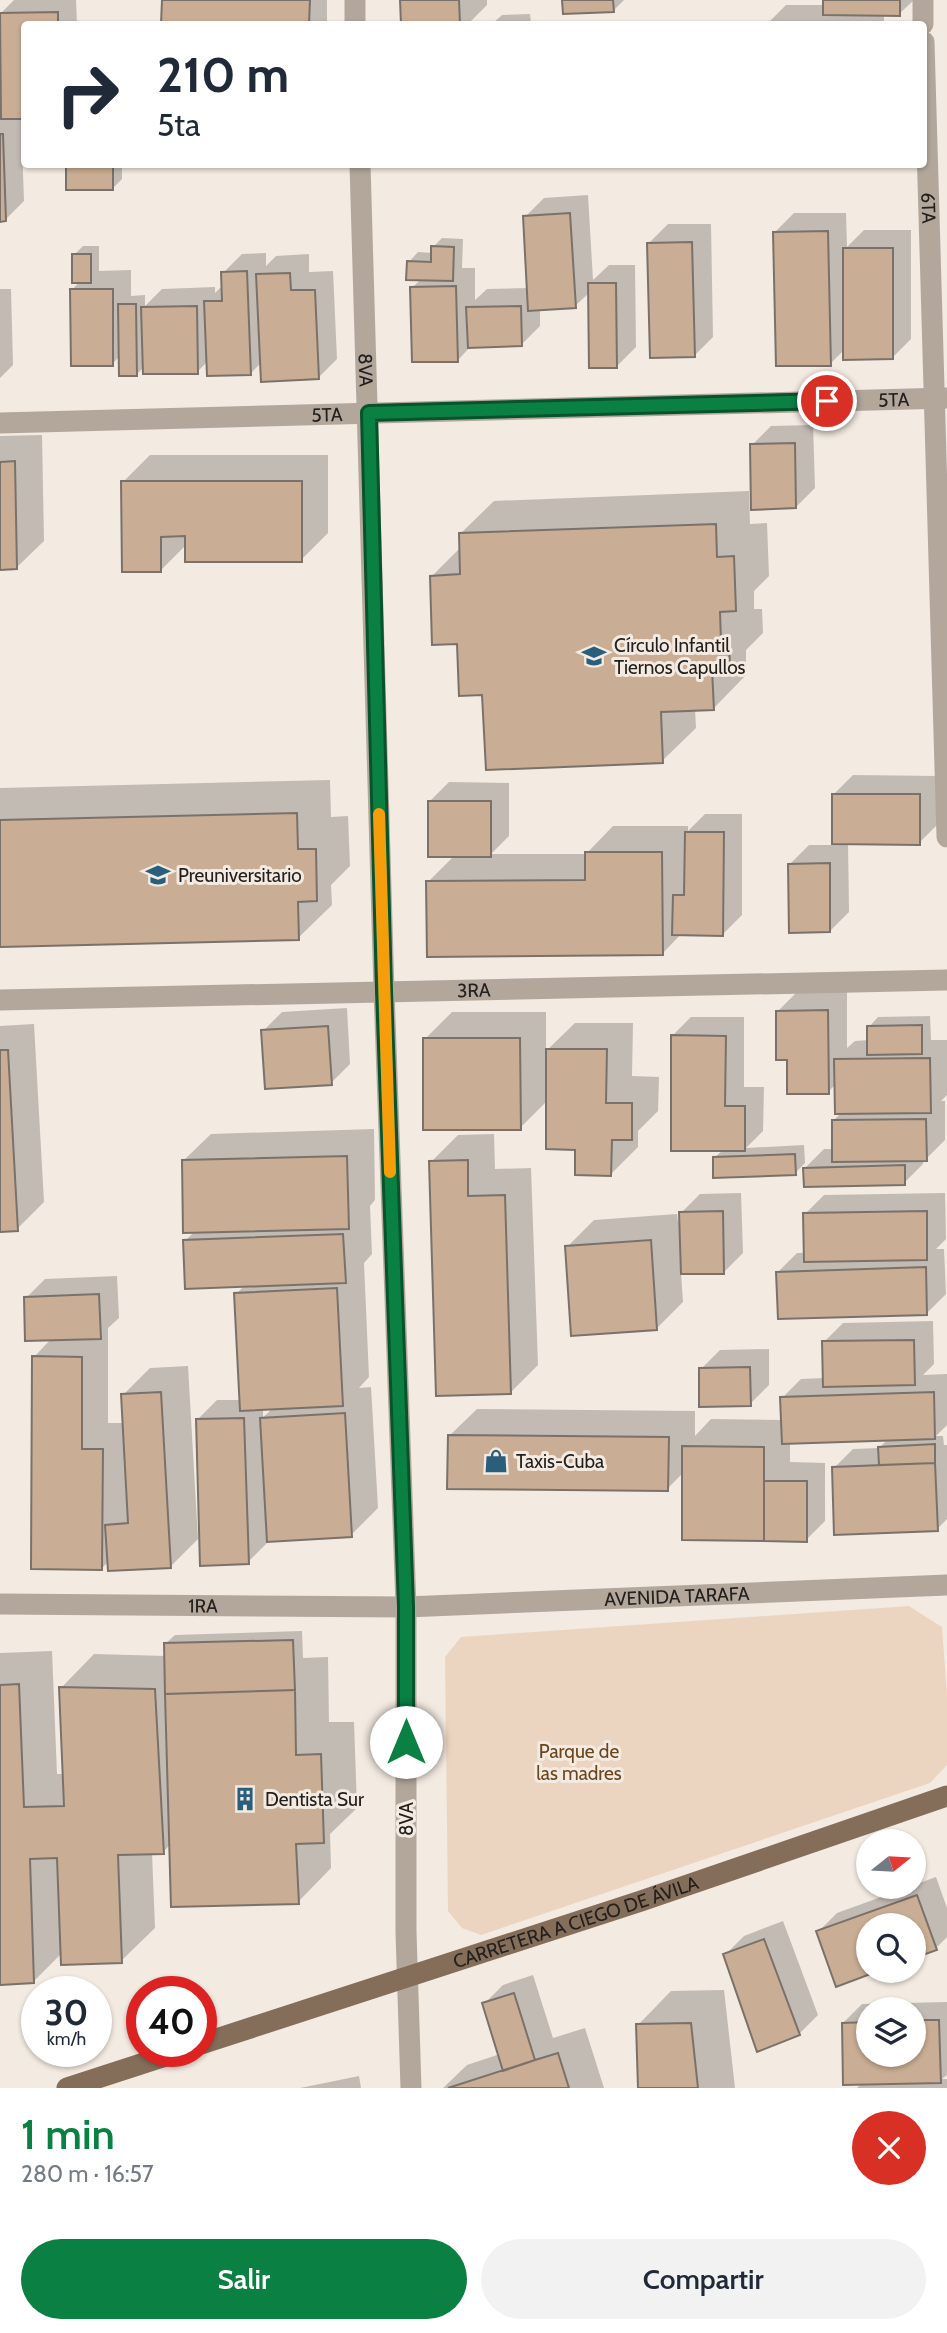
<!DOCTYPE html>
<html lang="es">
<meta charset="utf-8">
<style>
body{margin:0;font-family:Cabin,sans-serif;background:#f2f2f3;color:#1f2937;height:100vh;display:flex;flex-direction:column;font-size:26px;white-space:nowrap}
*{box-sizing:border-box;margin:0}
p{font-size:23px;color:#747a83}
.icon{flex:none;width:38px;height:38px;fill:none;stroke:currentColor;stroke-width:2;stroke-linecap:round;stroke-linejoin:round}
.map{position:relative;height:2088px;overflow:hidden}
.sheet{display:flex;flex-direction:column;background:#fff;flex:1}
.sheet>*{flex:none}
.hud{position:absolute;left:21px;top:21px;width:906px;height:147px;border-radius:7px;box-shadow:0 2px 5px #0004;background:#fff;color:#1f2937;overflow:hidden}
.needle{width:46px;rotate:72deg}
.controls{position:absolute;left:856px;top:1829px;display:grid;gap:14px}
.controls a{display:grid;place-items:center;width:70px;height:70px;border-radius:50%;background:#fff;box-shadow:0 2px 5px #0004;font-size:35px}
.speed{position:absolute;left:21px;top:1976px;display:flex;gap:14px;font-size:35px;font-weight:700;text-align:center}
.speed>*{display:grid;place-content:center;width:91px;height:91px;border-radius:50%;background:#fff;box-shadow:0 2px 5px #0004;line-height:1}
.speed small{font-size:18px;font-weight:400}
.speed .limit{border:10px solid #d22;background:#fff;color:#111}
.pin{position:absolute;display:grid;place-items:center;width:60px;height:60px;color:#fff;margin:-30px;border:4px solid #fff;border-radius:50%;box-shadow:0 2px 7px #0007}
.me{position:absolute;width:77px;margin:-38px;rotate:0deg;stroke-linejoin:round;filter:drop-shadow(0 0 5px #0008)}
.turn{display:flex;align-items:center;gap:24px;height:147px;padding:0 21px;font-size:32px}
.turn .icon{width:91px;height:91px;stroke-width:2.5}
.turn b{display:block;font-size:49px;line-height:60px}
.round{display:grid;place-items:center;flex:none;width:74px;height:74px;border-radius:37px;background:#f2f2f3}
.summary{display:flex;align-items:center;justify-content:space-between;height:119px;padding:0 21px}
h1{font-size:42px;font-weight:600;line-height:52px;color:#0b8043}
.cta{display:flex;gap:14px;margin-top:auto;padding:14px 21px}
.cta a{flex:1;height:80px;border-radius:42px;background:#0b8043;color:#fff;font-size:28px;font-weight:600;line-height:80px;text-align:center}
.cta a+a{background:#f2f2f3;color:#1f2937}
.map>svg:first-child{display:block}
.green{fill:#ecd5c0}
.shadow{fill:#0003;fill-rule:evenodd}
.building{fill:#c9ad94;stroke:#7a726a;stroke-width:2}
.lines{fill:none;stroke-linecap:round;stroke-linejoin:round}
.minor{stroke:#b3a79c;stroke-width:21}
.major{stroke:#846e5a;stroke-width:21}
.route-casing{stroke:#07532c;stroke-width:18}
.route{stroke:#0b8043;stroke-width:12}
.slow{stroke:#f59e0b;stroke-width:12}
.labels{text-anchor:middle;stroke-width:6;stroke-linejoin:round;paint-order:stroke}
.street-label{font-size:19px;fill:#23201d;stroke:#f3eae1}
.poi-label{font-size:19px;fill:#23201d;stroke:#f3eae1;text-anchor:start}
.park-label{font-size:19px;fill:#6c451c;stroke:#f3eae1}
</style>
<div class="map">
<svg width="947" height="2088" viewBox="0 0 947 2088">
<rect width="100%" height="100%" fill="#f3eae1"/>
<path class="green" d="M909 1606 942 1627 947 1695V1765L930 1783 481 1935 462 1928 448 1911 445 1657 461 1637Z"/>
<path class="shadow" d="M14 0H76L77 24H24V117H21L24 201 5 220H0V117H3L1 13Z
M164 0H327V22L325 24H163Z
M402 0H487V5L468 24H403Z
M564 0H624L613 11Z
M825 0H914L899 14H884V24H767L786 5H825Z
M530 14 531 24H492L502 15Z
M68 164H122V179L112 189Z
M588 195 593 280 609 265H635L636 347 617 366 590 292 575 306 540 308V326L521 345 471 346 458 360 412 288 421 279 409 262 418 252 433 253V247L442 238 463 239 462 268H475V300L487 289 529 288 525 217 544 198Z
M794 213H846L847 247 864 230H911V339L892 358 845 349 830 364 775 232Z
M668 224H711L713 337 694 356 649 243Z
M83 246H99V271L131 270V296L145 295V306L162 289 215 287V293L223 285V273L242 254 266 253V266L276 256 309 254V272L333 271 337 359 318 378 262 362 251 373 208 361 197 372 145 366 137 374 120 356 112 364 72 290 80 281 74 255Z
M0 289H11L13 365 0 378Z
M813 425 815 488 796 507 752 445 771 426Z
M42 435 44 541 16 568H0V436Z
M150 455H328V533L301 560 187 544 161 570 123 482Z
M749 491 750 524 767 523 769 576 754 591V609H762L763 633 746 650V675L713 709H695L696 728 662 761 484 693 459 642 432 576 461 547 460 534 494 501Z
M853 775 939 776 938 824 919 843 848 842 849 912 830 931 790 864 809 845H834V794Z
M330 780 331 817 348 816 350 866 331 885 332 905 298 938 0 945V788Z
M449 782 509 783V836L491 854H586L613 826H688V831L705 814H742V915L723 934 682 933 662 954 428 882 455 855 430 801Z
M797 992H847V1048L855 1041 869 1040V1027L878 1017 930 1016 931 1040H947V1095L941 1101H945V1140L926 1159H923V1164L904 1183 805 1168 824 1149H834L833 1121 842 1112 836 1084 828 1092 789 1058 778 1011Z
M347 1008 350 1064 331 1083 263 1031 282 1012Z
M452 1012H546V1051L575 1023H633L632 1076 659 1077 658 1111 638 1131V1147L611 1174 576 1148 548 1100 520 1128 425 1039Z
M691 1017H744V1087H764L763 1131 746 1148 804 1145 805 1163 795 1173 714 1158 723 1150 672 1036Z
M34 1024 44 1202 17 1229 0 1230V1026Z
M374 1129 375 1200 370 1206 372 1254 364 1263 369 1377 359 1388 371 1387 378 1508 351 1535 267 1540V1543L248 1562 198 1419 217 1400H241L236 1294 245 1285 185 1241 195 1231 183 1161 211 1134ZM273 1407 268 1413 263 1417V1408Z
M494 1134 495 1169 531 1168 538 1365 511 1392 431 1162 458 1135Z
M741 1193 743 1253 724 1272 681 1273 683 1302 656 1329 567 1247 594 1220 677 1214 678 1222H681V1213L700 1194Z
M945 1193 946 1239 936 1249H944L946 1294 927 1313 778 1272 797 1253H806L805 1214 824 1195Z
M117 1276 119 1318 108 1328V1423H124L123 1395 150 1368 188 1366 198 1539 171 1566 109 1561 102 1568 34 1357 52 1338 26 1298 45 1279Z
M933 1321 934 1364 923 1375 947 1374V1425L936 1436H943L944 1445H947V1519L937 1529 834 1468 853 1449 879 1448 888 1439 790 1442V1462L825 1463V1521L806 1540 684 1472 667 1489 449 1436 477 1409 695 1411V1436L711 1419 783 1420 782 1398 801 1379 825 1378 824 1342 843 1323Z
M769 1349V1385L750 1404 701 1369 720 1350Z
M302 1631 303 1658 328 1657 329 1722H354L357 1808 330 1834 331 1868 298 1902 171 1844 163 1852 152 1853 155 1928 121 1961 62 1953 33 1982 0 1983V1653L52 1651 57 1774H64L61 1688 94 1654 166 1656 165 1644 175 1635Z
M936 1877 947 1908V1937L936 1948 914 1957V1925H868L818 1932 837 1913Z
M783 1921 818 2015 799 2034 725 1955 744 1936Z
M533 1975 553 2038 585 2028 604 2088H443L467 2065 500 2054 484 2004 503 1985Z
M724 1990 735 2088H639L638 2025 671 1991Z
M947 2002V2075L942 2079H947V2088H857L862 2083 843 2023 862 2004ZM868 2009H914V2054H868Z
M359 2076 361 2088H300Z"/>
<path class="building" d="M162 0H310L309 24H161Z
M400 0H459L460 24H401Z
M562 0H613L614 12 563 14Z
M823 0H900V16L823 15Z
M58 12V24H24V119H1L0 13Z
M522 22V24H490Z
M866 22V24H766V23Z
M0 134H3L6 221 0 222Z
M66 164H113V190H66Z
M570 213 576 308 528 311 523 216Z
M828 231 831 366H776L773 232Z
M692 242 695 357 650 358 647 243Z
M431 246 454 247 453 281 406 280 407 261 431 262Z
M843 248H893V359L843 360Z
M72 254H91V283H72Z
M247 271 251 375 207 376 204 301H222L221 272Z
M290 273 291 290H315L319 379 261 382 256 274Z
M588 283H616L617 368H589Z
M456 286 458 362H412L410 287Z
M70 289H113V366H71Z
M118 304H136L137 376H119Z
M197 306 198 374H143L141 307Z
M521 306 522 346 468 348 466 307Z
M795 443 796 508 751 510 750 444Z
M15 461 17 569 0 570V462Z
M121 481H302V562H185V536L161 537V572H122Z
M716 524 717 557 734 556 736 611 720 612 721 641 729 642 730 668 712 669 714 710 661 712 663 763 486 770 482 695 459 696 457 644 432 645 430 576 460 574 459 533Z
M832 794H920V845L832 844Z
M428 801H491V857H428Z
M297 813 298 849H316L317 901 298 902 299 940 0 947V820Z
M685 832H724L723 936 672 935 673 895H684Z
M585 852H662L663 955 427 957 426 881 585 880Z
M830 863V932L789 933 788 864Z
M828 1010 829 1094H787V1060H776V1011Z
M922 1025V1054L867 1055V1026Z
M328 1026 332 1085 265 1089 261 1030Z
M671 1035 726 1036 725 1106H745V1151H671Z
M423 1038H520L521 1130H423Z
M546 1049H607L606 1103H632V1140H612L611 1176 575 1175V1150L546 1149Z
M0 1050H8L18 1231 0 1232Z
M930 1058 931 1113 835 1114 834 1059Z
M926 1119 927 1161 832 1162V1120Z
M795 1154 796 1175 713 1178V1157Z
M347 1156 349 1229 183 1233 182 1160Z
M468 1160V1196L505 1195 511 1394 436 1396 429 1161Z
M905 1165V1185L804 1187 803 1168Z
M723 1211 724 1274H681L679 1212Z
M927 1211V1260L804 1262 803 1213Z
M343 1234 346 1283 185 1289 183 1240Z
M651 1240 657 1330 571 1336 565 1246Z
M926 1267 927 1315 778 1319 776 1272Z
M337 1288 343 1406 240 1411 234 1293Z
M99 1294 101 1339 25 1341 24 1297Z
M914 1340 915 1385 823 1387 822 1341Z
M32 1356 82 1357V1449H103L102 1570 31 1569Z
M750 1367 751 1406 699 1407V1368Z
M161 1392 171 1568 108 1571 105 1525 128 1523 121 1394Z
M934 1392 935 1439 782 1444 780 1397Z
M345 1413 352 1537 267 1542 260 1418Z
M244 1418 249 1564 200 1566 196 1419Z
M448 1435 669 1437 668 1491 447 1489Z
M935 1444V1463L879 1465 878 1447Z
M682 1446 764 1447V1541L682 1540Z
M935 1463 938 1531 834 1535 832 1467Z
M764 1481H807V1542L764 1541Z
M293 1640 295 1690 165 1694 164 1643Z
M19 1684 24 1807 64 1806 59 1687 155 1689 164 1854 118 1855 122 1963 61 1965 57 1858 30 1859 34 1983 0 1985V1685Z
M295 1690 296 1755 321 1754 324 1843 296 1844 299 1904 171 1907 165 1694Z
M917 1895 937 1950 914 1958V1925H868V1970H881L836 1987 816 1931Z
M764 1939 800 2035 757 2052 723 1954Z
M514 1993 535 2060 503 2071 482 2003Z
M914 2020H939L941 2083 843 2085 842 2023 868 2022V2054H914Z
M691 2023 698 2088H638L636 2024Z
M558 2053 569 2088H448L535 2060Z"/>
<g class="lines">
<g class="minor">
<path d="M355 0V24"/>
<path d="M923 0V24"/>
<path id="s1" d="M924 42 947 837"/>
<path id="s2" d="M360 164 384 991 406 1607V1932L411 2088"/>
<path id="s3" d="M0 423 947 398"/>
<path id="s4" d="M0 1000 947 980"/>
<path id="s5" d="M0 1604 406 1607 947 1585"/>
</g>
<g class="major">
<path id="s6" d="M201 2044 641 1901 947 1796"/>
<path d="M67 2088 181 2051"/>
</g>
</g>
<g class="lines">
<g class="route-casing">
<path id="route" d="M406 1742V1607L384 991 369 413 827 401"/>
</g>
<use href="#route" class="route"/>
<path class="slow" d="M379 814 390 1172"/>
</g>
<defs>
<g id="school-bare" transform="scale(1.89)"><path d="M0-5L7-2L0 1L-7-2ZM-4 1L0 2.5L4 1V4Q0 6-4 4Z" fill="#295f7a" stroke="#f3eae1" stroke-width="2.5" paint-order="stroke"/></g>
<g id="shop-bare" transform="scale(1.89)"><path d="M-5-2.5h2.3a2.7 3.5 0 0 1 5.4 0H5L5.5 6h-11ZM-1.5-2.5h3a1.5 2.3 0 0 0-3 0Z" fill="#295f7a" stroke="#f3eae1" stroke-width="2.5" paint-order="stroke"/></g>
<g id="building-bare" transform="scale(1.89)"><path d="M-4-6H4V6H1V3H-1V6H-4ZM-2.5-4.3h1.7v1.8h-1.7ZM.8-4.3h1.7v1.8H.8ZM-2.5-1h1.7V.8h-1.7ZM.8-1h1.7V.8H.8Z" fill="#295f7a" stroke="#f3eae1" stroke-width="2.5" paint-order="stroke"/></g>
</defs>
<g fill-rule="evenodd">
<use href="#school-bare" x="594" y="656"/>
<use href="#school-bare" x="158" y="875"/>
<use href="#shop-bare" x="496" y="1461"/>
<use href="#building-bare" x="245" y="1799"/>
</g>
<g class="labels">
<g class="street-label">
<text dy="7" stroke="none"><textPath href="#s1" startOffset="166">6TA</textPath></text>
<text dy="7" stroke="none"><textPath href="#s2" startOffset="206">8VA</textPath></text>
<text dy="7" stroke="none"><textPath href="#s3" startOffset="894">5TA</textPath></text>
<text dy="7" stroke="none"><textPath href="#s3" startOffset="327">5TA</textPath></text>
<text dy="7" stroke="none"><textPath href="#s4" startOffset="474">3RA</textPath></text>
<text dy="7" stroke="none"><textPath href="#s5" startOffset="677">AVENIDA TARAFA</textPath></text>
<text dy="7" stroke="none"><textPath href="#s5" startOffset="203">1RA</textPath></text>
<text transform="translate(406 1819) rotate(-90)" y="7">8VA</text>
<text dy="7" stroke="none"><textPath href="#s6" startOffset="394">CARRETERA A CIEGO DE ÁVILA</textPath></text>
</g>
<g class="poi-label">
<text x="614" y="652">Círculo Infantil<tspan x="614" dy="22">Tiernos Capullos</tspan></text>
<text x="178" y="882">Preuniversitario</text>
<text x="516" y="1468">Taxis-Cuba</text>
<text x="265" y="1806">Dentista Sur</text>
</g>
<g class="park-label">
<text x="579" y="1758">Parque de<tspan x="579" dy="22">las madres</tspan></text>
</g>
</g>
</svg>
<div class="controls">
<a><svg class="needle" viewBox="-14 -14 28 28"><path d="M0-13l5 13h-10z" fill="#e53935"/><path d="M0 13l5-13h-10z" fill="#747a83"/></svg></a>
<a><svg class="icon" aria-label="search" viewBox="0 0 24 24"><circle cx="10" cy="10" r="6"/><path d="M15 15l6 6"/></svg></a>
<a><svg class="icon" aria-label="layers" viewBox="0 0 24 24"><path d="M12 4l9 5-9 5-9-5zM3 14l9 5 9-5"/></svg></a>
</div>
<div class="speed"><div>30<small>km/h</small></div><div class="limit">40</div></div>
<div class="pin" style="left:827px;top:401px;background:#d93025"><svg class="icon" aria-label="arrive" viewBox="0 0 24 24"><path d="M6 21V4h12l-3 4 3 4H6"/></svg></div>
<svg class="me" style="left:406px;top:1742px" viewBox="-20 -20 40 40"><circle r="19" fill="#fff"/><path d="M0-13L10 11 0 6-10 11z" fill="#0b8043"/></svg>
<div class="hud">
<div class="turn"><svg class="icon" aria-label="right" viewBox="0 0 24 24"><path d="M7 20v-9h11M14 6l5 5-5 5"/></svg><div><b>210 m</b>5ta</div></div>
</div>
</div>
<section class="sheet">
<div class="summary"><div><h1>1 min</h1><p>280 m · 16:57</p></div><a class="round" style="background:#d93025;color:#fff"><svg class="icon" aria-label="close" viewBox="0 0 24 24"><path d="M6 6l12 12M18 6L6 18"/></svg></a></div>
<div class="cta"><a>Salir</a><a>Compartir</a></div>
</section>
